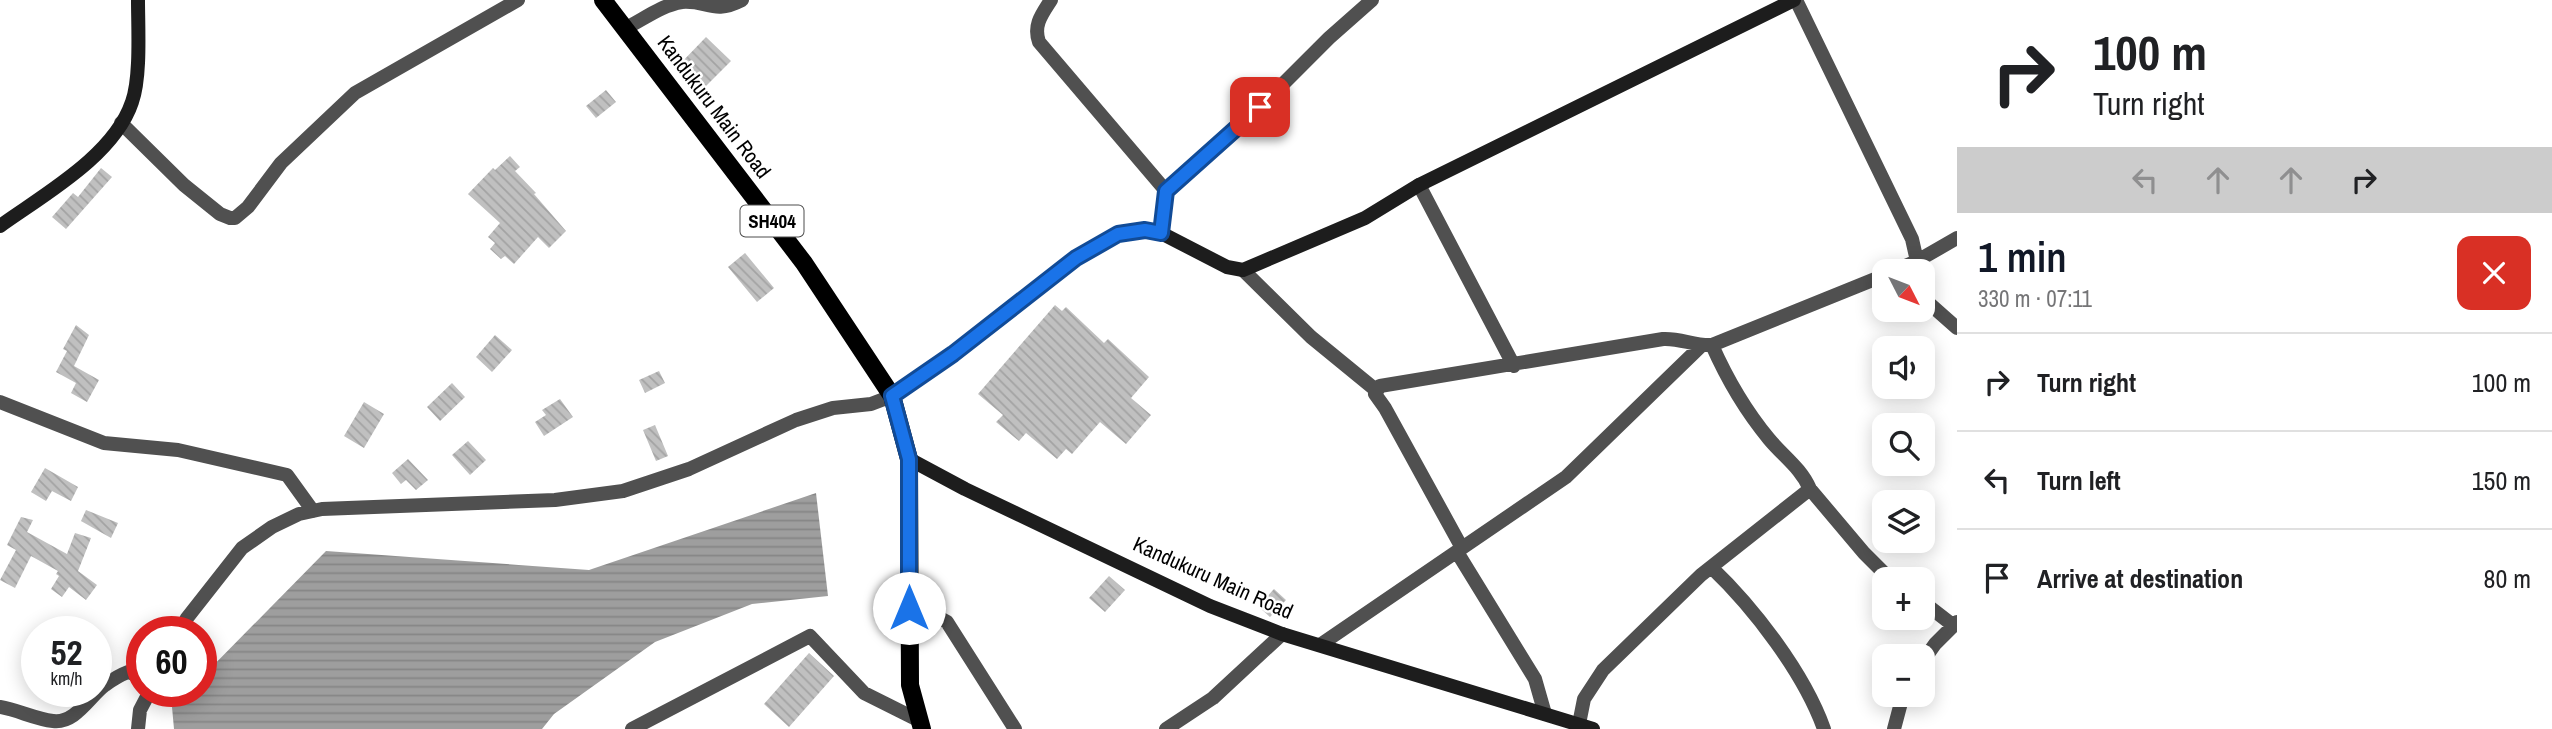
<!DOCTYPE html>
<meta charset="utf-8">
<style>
body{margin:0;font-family:"Archivo Narrow",sans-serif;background:#f6f6f6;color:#202124;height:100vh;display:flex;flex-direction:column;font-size:26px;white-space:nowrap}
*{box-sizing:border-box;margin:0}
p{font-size:23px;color:#757577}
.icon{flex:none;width:38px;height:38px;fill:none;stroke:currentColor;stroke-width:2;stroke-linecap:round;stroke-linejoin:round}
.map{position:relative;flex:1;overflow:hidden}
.details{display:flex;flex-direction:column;background:#fff;width:595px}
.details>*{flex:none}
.hud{background:#fff;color:#202124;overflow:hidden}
.needle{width:46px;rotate:132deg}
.buttons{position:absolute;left:1872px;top:259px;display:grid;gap:14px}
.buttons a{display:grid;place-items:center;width:63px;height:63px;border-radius:14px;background:#fff;box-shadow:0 4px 18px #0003;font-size:35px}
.speed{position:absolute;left:21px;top:616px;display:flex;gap:14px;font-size:35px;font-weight:700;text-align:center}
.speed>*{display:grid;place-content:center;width:91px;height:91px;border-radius:50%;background:#fff;box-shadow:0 4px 18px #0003;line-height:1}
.speed small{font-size:18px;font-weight:400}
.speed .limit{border:10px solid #d22;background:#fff;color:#111}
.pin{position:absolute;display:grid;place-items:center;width:60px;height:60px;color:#fff;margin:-30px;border-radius:14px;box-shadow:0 4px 10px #0006}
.me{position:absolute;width:77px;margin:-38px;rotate:0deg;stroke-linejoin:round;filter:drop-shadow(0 0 5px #0008)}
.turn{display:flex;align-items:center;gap:24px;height:147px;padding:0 21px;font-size:32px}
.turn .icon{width:91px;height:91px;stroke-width:2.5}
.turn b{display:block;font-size:49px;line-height:60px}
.lanes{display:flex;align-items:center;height:66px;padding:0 21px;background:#0003;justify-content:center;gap:35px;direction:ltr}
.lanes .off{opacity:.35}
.round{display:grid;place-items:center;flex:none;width:74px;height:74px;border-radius:14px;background:#f6f6f6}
.head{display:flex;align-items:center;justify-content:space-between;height:119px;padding:0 21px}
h1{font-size:42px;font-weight:600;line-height:52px;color:#111827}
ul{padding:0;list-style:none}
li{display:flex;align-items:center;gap:21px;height:98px;padding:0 21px;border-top:2px solid #e0e0e0}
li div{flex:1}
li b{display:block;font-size:26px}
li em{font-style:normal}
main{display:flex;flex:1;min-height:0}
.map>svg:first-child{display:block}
.water{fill:url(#water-rules)}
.building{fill:url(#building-back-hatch)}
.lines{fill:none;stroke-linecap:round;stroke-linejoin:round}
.street{stroke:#505050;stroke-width:14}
.secondary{stroke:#1d1d1d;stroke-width:14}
.primary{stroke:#000;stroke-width:18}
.route-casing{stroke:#114b97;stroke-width:18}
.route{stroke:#1a73e8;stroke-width:12}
.labels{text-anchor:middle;stroke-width:5;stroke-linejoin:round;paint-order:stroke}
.shield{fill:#fff;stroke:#4c4c4c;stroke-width:2}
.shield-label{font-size:19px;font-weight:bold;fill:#000}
.street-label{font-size:21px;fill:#000;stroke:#fff}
</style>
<main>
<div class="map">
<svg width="1957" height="729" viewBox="0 0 1957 729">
<defs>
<pattern id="water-rules" width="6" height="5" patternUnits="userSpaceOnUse" patternTransform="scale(1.75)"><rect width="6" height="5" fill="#9e9e9e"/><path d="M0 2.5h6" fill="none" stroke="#868686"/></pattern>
<pattern id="building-back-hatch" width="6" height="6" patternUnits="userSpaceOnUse" patternTransform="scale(1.75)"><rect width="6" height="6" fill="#c0c0c0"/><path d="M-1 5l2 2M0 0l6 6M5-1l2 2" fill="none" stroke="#a3a3a3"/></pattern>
</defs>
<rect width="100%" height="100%" fill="#fff"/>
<path class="water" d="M816 493 828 596 752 604 655 642 554 714 542 729H174L172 707 188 691H201V678L326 551 589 570Z"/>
<path class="building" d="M706 37 731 61 703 89 679 65Z
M606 90 616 102 596 118 586 106Z
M510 156 520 167 515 171 536 193 534 194 566 231 549 248 538 237 514 264 505 256 501 259 490 249 495 243 488 237 500 223 468 194 493 168 495 170Z
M101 168 112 177 66 229 52 217 73 193 78 197Z
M745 253 774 288 757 302 728 267Z
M1055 305 1062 311 1066 307 1104 343 1108 339 1149 377 1131 398 1151 415 1126 444 1100 422 1072 454 1066 449 1057 459 1026 433 1019 441 996 422 1003 415 978 394Z
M76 325 89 335 74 366 99 380 87 402 71 393 76 383 56 372 67 351 63 349Z
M495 335 512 350 492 372 476 357Z
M659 371 665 383 645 393 639 380Z
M452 383 465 397 440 421 427 407Z
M560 399 573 417 544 436 535 422 546 415 542 410Z
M364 402 384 414 364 448 344 436Z
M655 425 668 456 656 461 643 430Z
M468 441 486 460 470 475 452 455Z
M408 459 428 480 416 490 406 480 401 484 392 473Z
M45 468 78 487 71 501 52 491 46 501 31 492Z
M86 510 118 523 111 538 81 521Z
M21 517 33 520 27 532 67 554 75 533 91 538 78 571 97 585 86 600 69 587 62 597 51 589 59 576 56 574 58 571 31 556 15 588 0 580 16 550 7 545Z
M1109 576 1125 590 1105 612 1089 598Z
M1274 589 1286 600 1270 617 1258 606Z
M809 653 834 676 789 727 764 704Z"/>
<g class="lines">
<path class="street" d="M1051 0C1042 14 1033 25 1039 42L1166 191
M1796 0 1912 239 1917 261 1894 271
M626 28C644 19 662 5 682 2 708 0 713 15 742 0
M121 123 184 185 220 214 230 218H235L248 207 281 163 355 93 518 0
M1419 185 1514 366
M1161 233 1166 191 1243 124 1329 38 1372 0
M1917 261 1957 238
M1243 270 1311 337 1377 391
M1923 298 1957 328
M0 402 104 443 178 450 287 475 313 511
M1810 489 1864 553 1890 579
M1462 548 1385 408 1375 394 1380 386 1663 339C1681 338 1694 346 1712 345L1885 275
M1457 552 1535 679 1545 714
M1711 567C1754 608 1804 673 1824 729
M1923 602 1954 626
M909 608 932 614 947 622 1015 729
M180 632 187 618 242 548 272 527 299 514 322 509 555 500 623 491 689 469 796 420 833 408 871 404 892 396
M1320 645 1566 477 1701 346
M1923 661 1935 644 1957 622
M0 707C18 710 35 719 53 721 75 724 89 697 105 685 112 680 120 675 128 672L142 677
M1579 724 1584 699 1603 670 1701 575 1810 489C1801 468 1783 456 1769 439 1745 410 1727 379 1712 345
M138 729 140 710 150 691
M632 729 810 636 864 693 920 721
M1166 729 1213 698 1282 634
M1894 729 1903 695"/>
<path class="secondary" d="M0 226C43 195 114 156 132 102 141 77 138 28 138 0
M892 396 953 354 1075 258 1118 234 1145 230 1161 233 1227 267 1243 270 1365 218 1419 185 1794 0
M909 459 965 489 1210 606 1282 634 1593 729"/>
<path class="primary" d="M603 0 804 263 892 396 909 459 910 685 922 729"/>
</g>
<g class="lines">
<g class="route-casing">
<path id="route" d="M909 608V459L892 396 953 354 1076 258 1118 234 1145 230 1161 233 1166 191 1260 107"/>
</g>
<use href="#route" class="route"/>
</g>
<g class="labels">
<rect class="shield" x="740.5" y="205.5" width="63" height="31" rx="5"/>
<g class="shield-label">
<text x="772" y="228">SH404</text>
</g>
<g class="street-label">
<text transform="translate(714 107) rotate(53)" y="7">Kandukuru Main Road</text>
<text transform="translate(1213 578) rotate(24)" y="7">Kandukuru Main Road</text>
</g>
</g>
</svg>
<div class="buttons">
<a><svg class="needle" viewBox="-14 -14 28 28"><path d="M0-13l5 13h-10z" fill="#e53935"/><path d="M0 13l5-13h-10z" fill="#757577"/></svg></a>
<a><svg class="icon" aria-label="sound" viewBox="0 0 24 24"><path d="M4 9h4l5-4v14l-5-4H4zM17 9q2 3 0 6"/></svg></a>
<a><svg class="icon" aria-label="search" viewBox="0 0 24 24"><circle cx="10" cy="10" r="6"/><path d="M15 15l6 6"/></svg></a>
<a><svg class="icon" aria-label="layers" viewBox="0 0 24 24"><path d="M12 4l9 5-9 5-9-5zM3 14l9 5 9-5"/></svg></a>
<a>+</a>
<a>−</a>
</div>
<div class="speed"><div>52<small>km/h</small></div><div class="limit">60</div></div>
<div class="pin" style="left:1260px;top:107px;background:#d93025"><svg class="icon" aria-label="arrive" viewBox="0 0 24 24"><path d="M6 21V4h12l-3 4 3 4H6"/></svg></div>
<svg class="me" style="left:909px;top:608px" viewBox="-20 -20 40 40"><circle r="19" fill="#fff"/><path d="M0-13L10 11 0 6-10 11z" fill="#1a73e8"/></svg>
</div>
<section class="details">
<div class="hud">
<div class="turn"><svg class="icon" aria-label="right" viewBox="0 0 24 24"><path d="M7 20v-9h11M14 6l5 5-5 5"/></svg><div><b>100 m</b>Turn right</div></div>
<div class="lanes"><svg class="icon off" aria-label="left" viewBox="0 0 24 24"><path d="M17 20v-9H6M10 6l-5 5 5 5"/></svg><svg class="icon off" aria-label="ahead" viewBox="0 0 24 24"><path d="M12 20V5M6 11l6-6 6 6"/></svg><svg class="icon off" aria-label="ahead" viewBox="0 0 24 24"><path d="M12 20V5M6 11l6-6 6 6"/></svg><svg class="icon" aria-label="right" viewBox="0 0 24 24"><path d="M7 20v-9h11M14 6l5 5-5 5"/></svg></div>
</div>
<div class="head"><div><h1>1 min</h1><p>330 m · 07:11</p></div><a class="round" style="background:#d93025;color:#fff"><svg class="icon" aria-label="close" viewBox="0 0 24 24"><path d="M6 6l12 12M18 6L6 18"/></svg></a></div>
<ul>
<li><svg class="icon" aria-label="right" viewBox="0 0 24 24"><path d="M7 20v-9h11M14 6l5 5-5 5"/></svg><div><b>Turn right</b></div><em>100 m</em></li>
<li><svg class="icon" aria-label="left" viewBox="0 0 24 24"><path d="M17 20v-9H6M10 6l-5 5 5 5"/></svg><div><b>Turn left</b></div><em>150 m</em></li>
<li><svg class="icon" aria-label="arrive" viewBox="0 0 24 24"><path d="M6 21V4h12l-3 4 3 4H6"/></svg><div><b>Arrive at destination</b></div><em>80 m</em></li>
</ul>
</section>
</main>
